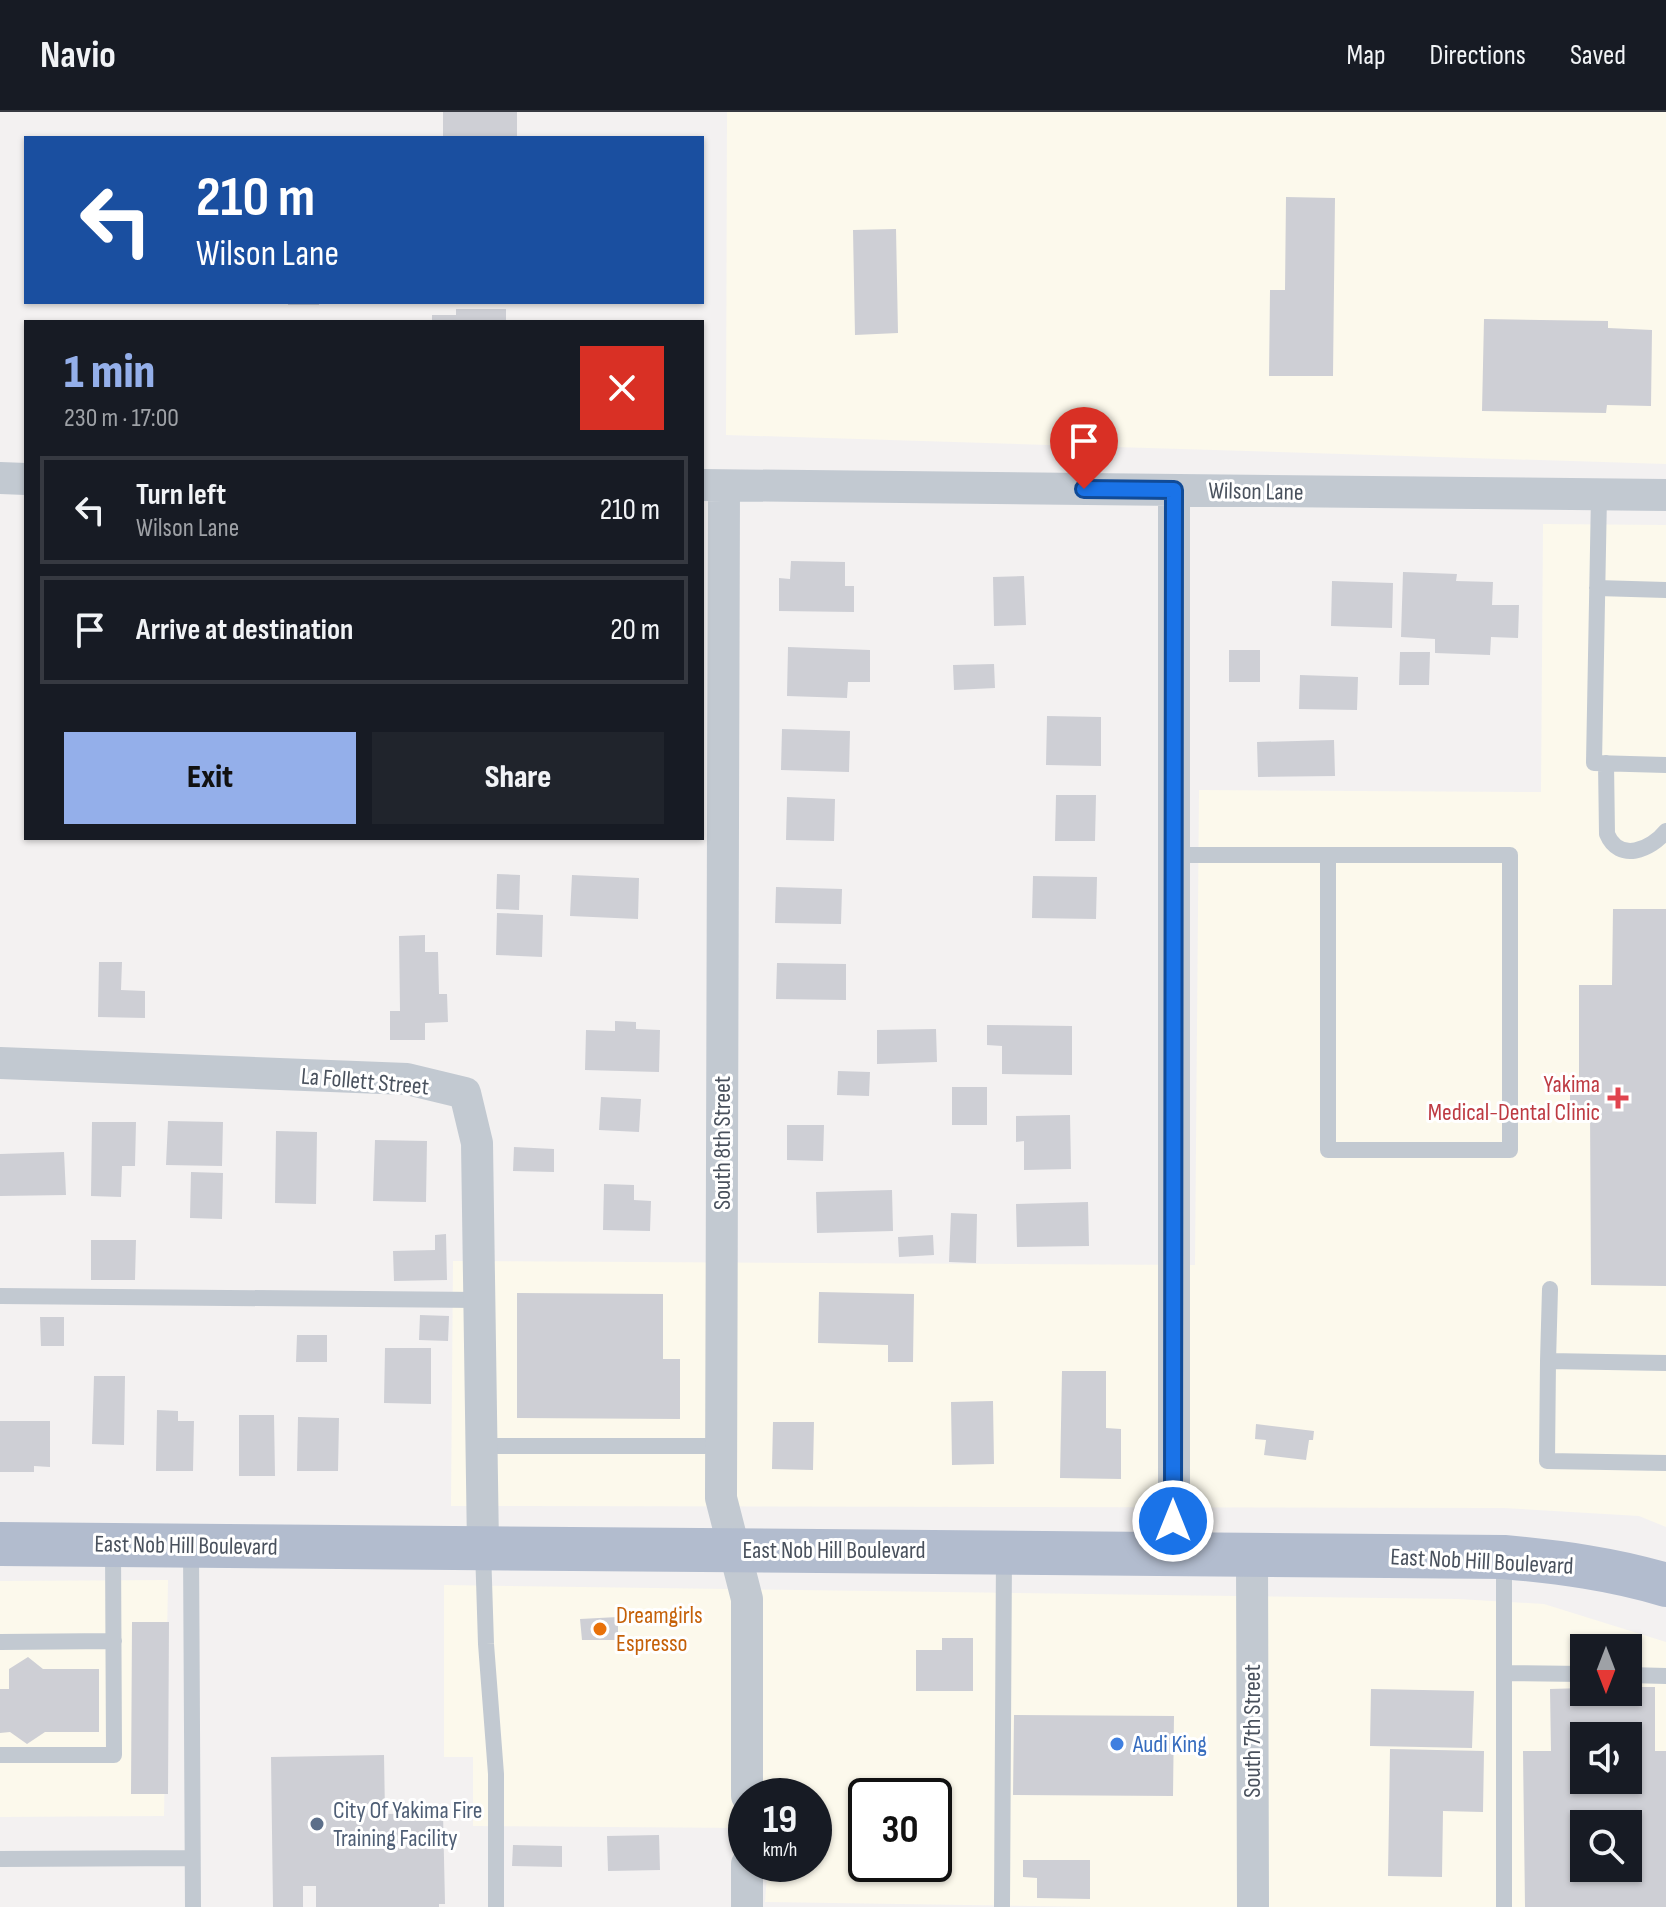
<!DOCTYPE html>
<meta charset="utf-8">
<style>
body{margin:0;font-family:"Sofia Sans Condensed",sans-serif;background:#20242c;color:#f1f3f6;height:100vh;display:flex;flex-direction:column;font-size:30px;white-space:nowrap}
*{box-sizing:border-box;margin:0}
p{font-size:26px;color:#9ea1a6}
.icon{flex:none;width:44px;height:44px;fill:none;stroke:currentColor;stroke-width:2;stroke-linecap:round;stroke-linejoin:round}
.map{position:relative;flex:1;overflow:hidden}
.sheet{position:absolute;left:24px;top:208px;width:680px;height:520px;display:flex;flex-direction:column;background:#171b24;border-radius:0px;box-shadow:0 2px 6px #0004}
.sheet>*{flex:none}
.hud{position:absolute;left:24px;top:24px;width:680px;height:168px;border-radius:0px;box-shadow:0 2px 6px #0004;background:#1a4fa0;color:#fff;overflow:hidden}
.needle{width:52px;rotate:180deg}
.controls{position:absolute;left:1570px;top:1522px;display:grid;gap:16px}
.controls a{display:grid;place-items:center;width:72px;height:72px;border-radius:0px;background:#171b24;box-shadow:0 2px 6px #0004;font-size:40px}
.speed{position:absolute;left:728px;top:1666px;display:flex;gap:16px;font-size:40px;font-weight:700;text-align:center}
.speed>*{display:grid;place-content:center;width:104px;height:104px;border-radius:50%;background:#171b24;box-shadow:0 2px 6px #0004;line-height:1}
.speed small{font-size:20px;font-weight:400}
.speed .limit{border:4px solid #111;border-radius:12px;background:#fff;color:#111}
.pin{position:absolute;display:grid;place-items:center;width:68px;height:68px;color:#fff;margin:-82px -34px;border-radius:50% 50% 50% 0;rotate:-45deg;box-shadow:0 0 8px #0007}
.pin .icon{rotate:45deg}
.me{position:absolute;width:88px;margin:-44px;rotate:0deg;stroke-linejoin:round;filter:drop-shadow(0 0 6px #0008)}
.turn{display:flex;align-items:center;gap:28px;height:168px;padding:0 40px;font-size:36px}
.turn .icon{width:104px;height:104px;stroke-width:2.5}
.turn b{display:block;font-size:56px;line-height:68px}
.round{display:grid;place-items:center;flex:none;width:84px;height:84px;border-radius:0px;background:#20242c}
.summary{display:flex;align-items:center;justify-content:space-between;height:136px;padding:0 40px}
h1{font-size:48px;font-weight:800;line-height:60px;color:#94afea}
.primary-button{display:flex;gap:16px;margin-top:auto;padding:16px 40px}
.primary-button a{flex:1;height:92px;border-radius:0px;background:#94afea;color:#111;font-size:32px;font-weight:800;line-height:92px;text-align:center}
.primary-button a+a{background:#20242c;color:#f1f3f6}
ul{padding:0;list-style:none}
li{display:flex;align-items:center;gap:24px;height:108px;margin:0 16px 12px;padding:0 24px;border:4px solid #363941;border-radius:0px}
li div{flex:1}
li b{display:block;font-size:30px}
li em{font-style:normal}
header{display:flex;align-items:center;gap:48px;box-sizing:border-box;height:112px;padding:0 40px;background:#171b24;border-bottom:2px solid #363941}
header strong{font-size:38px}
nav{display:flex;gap:44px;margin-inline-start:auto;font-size:28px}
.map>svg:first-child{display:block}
.commercial{fill:#fcf9ec;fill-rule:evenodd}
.building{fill:#cecfd5;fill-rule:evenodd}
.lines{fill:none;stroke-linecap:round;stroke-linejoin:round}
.service{stroke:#c2c9d1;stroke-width:16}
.minor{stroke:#c2c9d1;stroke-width:32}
.primary{stroke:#b2bcce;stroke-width:44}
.route-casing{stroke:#114b97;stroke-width:20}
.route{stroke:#1a73e8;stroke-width:14}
.health-dot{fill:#e0444e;stroke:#fff;stroke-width:3}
.food-dot{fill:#e8710a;stroke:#fff;stroke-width:3}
.shop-dot{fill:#3f7fe0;stroke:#fff;stroke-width:3}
.service-dot{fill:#5c6f8a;stroke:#fff;stroke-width:3}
.labels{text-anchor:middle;stroke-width:6;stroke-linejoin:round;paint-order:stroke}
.street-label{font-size:24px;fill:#49515d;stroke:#fff}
.health-label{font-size:24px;fill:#be3a42;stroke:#fff;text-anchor:end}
.food-label{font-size:24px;fill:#c56008;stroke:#fff;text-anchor:start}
.shop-label{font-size:24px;fill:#366cbe;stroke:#fff;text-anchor:start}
.service-label{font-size:24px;fill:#4e5e75;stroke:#fff;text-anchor:start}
</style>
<header>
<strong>Navio</strong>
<nav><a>Map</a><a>Directions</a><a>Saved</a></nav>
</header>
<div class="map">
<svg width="1666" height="1795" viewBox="0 0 1666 1795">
<rect width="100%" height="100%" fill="#f3f1f1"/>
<path class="commercial" d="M727 0H1666V352L726 323Z
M1543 412 1666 413V1415L1639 1404 1504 1396 451 1394 453 1149 1195 1153 1199 678 1541 680Z
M168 1468 164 1704 0 1705V1469Z
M444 1473 1458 1487 1544 1492 1666 1530V1795H1095L765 1790 768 1752H814V1684H746V1716L473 1714V1645H444ZM1584 1536H1628V1580H1584ZM1584 1624H1628V1668H1584ZM866 1684H934V1752H866ZM1584 1712H1628V1756H1584Z"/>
<path class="building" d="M443 0H517V26H443Z
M1286 85 1335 86 1333 264H1269L1270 178H1285Z
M896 117 898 221 855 223 853 118Z
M288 190H319V193H288Z
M456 197H506V210H432V203H456Z
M1484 207 1608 209V216L1652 218 1651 294 1607 293 1606 301 1482 299Z
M791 449 845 450V474H854V500L779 499V466L790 467Z
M1403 460 1457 462 1456 469 1493 470 1492 493H1519L1518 526 1491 525 1490 543 1435 541V527L1401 525Z
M1024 464 1026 513 994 514 993 465Z
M1332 469 1393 471 1392 516 1331 514Z
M788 535 870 538V570H848L847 586 787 584Z
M1229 538H1260V570H1229Z
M1400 540H1430L1429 573H1399Z
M994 552 995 576 954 578 953 553Z
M1300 563 1358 565 1357 598 1299 597Z
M1047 604 1101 605V654L1046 653Z
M782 617 850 619 849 660 781 658Z
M1334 628 1335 664 1258 665 1257 630Z
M1056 683H1096L1095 729H1055Z
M787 685 835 687 834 729 786 728Z
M497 762 520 763 519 798 496 797Z
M572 763 639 766 638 807 570 804Z
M1033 764 1097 765 1096 807 1032 806Z
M776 775 842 777 841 812 775 811Z
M1613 797H1666V1174L1591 1173 1590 997H1570V975H1579V873H1612Z
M497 801 543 803 542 845 496 843Z
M425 823V840H438L439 882H447L448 910 425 911V928H390V899H400L399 824Z
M99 850H122L121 878 145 879V906L98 905Z
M777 851 846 852V888L776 887Z
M615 909 636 910V917L660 918 659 960 585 958 586 918 615 919Z
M987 913 1072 914V963L1002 962V934L987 933Z
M936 917 937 950 877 952V918Z
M838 959 870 960 869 984 837 983Z
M952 975H987V1013H952Z
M601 985 641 987 639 1020 599 1018Z
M1070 1003 1071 1057 1024 1058V1029L1016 1030V1004Z
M168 1009 223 1010 222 1054 166 1053Z
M92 1010H136L135 1054H122L121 1085 91 1084Z
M787 1013H824L823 1049 787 1048Z
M276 1019 317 1020 316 1092 275 1091Z
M375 1028 427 1029 426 1090 373 1089Z
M514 1035 554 1037V1060L513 1059Z
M64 1040 66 1083 0 1084V1042Z
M191 1060 223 1061 222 1107 190 1106Z
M604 1072 634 1073V1088L651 1089 650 1119 603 1118Z
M892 1078 893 1119 817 1121 816 1080Z
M1088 1090 1089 1134 1017 1135 1016 1092Z
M951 1101 977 1102 976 1151 949 1150Z
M446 1122 447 1168 394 1169 393 1139 435 1138V1123Z
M933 1123 934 1143 899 1145 898 1125Z
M91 1128H136L135 1168H91Z
M819 1180 914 1182 913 1250H888V1233L818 1231Z
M517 1181 663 1182V1247H680V1307L517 1306Z
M420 1203 449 1204 448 1229 419 1228Z
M40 1205H64V1234H41Z
M297 1223H327V1250H296Z
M385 1236H431V1292L384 1291Z
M1062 1259H1106V1316L1121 1317V1367L1060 1366Z
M94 1264H125L124 1333 92 1332Z
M993 1289 994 1352 952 1353 951 1290Z
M157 1298 178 1299V1309H194L193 1359H156Z
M239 1303H274L275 1364H239Z
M298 1305 339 1306 338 1359H297Z
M0 1309H50V1355L34 1354V1360H0Z
M773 1310H814L813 1358 772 1357Z
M1256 1312 1314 1319 1313 1328H1309L1306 1348 1264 1343 1266 1328 1255 1327Z
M618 1505V1528H582L580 1507Z
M132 1510H169L168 1682H131Z
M942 1526H973V1579H916V1538H942Z
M28 1545 43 1557H99V1620H45L27 1632 10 1620 0 1621V1577H9V1557Z
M1628 1575H1655V1639H1666V1795H1525L1523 1639H1551L1550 1577 1584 1576V1580H1628ZM1584 1624H1628V1668H1584ZM1584 1712H1628V1756H1584Z
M1371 1577 1474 1579 1472 1636 1370 1634Z
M1014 1603 1174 1604 1173 1684 1013 1683Z
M1390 1637 1484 1639 1483 1700 1443 1699 1442 1765 1388 1764Z
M384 1643 385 1702 443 1701 445 1792H439V1795H316V1774H303V1795H273L271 1645Z
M659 1723 660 1758 608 1759 607 1724Z
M513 1733 562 1734V1755L512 1754Z
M1023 1748H1090V1787L1037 1786V1766L1023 1765Z"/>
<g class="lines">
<path class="service" d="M1599 383 1594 651 1666 653
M1597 476 1666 478
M1606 651 1607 722C1619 751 1651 738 1666 719
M1174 743H1510V1038H1328V743
M0 1184 479 1188
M1548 1249 1550 1177
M1666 1251 1548 1249 1547 1349 1666 1351
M481 1334H721
M191 1435 193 1795
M483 1437 486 1532 496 1662V1795
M1504 1447V1795
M0 1530 114 1529
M1504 1561 1584 1562
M1628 1563 1666 1564
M0 1643H114L113 1435
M0 1747 192 1746
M1002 1795 1004 1441"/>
<path class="minor" d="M0 366 26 367
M702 373 1666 383
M724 374 721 1386 747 1487V1684
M0 951 407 967 465 981 477 1031 483 1435
M1174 1441V378
M1252 1443 1253 1795
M747 1752V1795"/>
<path class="primary" d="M0 1432 1504 1445C1559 1450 1613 1457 1666 1473"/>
</g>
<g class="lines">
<g class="route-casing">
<path id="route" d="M1084 377 1174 378 1173 1409"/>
</g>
<use href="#route" class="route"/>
</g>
<path class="health-dot" d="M1614 974h8v8h8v8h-8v8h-8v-8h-8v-8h8z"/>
<circle class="food-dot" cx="600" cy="1517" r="8"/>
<circle class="shop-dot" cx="1117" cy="1632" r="8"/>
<circle class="service-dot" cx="317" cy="1712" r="8"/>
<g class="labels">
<g class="street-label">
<text transform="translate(1256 379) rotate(1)" y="8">Wilson Lane</text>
<text transform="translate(365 969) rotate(5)" y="8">La Follett Street</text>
<text transform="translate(722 1031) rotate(-90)" y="8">South 8th Street</text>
<text transform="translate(186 1433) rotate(1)" y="8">East Nob Hill Boulevard</text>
<text x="834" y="1446">East Nob Hill Boulevard</text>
<text transform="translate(1482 1449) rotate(3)" y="8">East Nob Hill Boulevard</text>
<text transform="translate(1252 1619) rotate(-90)" y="8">South 7th Street</text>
</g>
<g class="health-label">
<text x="1600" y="980">Yakima<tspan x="1600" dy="28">Medical-Dental Clinic</tspan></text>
</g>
<g class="food-label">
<text x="616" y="1511">Dreamgirls<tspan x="616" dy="28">Espresso</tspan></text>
</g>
<g class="shop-label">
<text x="1133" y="1640">Audi King</text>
</g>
<g class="service-label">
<text x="333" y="1706">City Of Yakima Fire<tspan x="333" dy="28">Training Facility</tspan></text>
</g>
</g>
</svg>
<div class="controls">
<a><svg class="needle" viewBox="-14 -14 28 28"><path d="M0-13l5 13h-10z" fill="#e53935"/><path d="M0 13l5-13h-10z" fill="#9ea1a6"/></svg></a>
<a><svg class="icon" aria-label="sound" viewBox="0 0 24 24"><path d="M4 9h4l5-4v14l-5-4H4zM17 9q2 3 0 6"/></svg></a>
<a><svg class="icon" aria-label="search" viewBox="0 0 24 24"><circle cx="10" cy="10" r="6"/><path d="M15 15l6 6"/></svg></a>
</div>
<div class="speed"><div>19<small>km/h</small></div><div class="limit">30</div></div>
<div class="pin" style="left:1084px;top:377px;background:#d93025"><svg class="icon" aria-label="arrive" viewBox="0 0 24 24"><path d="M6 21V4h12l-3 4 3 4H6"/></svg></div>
<svg class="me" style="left:1173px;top:1409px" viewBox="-20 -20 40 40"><circle r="17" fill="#1a73e8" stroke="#fff" stroke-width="3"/><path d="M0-11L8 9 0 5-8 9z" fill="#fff"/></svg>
<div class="hud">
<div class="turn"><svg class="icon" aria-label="left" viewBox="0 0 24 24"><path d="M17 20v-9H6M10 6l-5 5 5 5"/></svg><div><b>210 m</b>Wilson Lane</div></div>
</div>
<section class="sheet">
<div class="summary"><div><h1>1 min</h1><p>230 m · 17:00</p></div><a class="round" style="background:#d93025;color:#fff"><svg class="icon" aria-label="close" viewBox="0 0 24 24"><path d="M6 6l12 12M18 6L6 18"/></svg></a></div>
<ul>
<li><svg class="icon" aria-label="left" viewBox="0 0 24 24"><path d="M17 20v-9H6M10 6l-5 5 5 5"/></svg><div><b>Turn left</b><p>Wilson Lane</p></div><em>210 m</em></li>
<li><svg class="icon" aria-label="arrive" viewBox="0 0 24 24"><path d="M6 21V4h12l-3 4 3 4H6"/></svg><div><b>Arrive at destination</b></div><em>20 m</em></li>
</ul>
<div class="primary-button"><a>Exit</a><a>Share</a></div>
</section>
</div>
